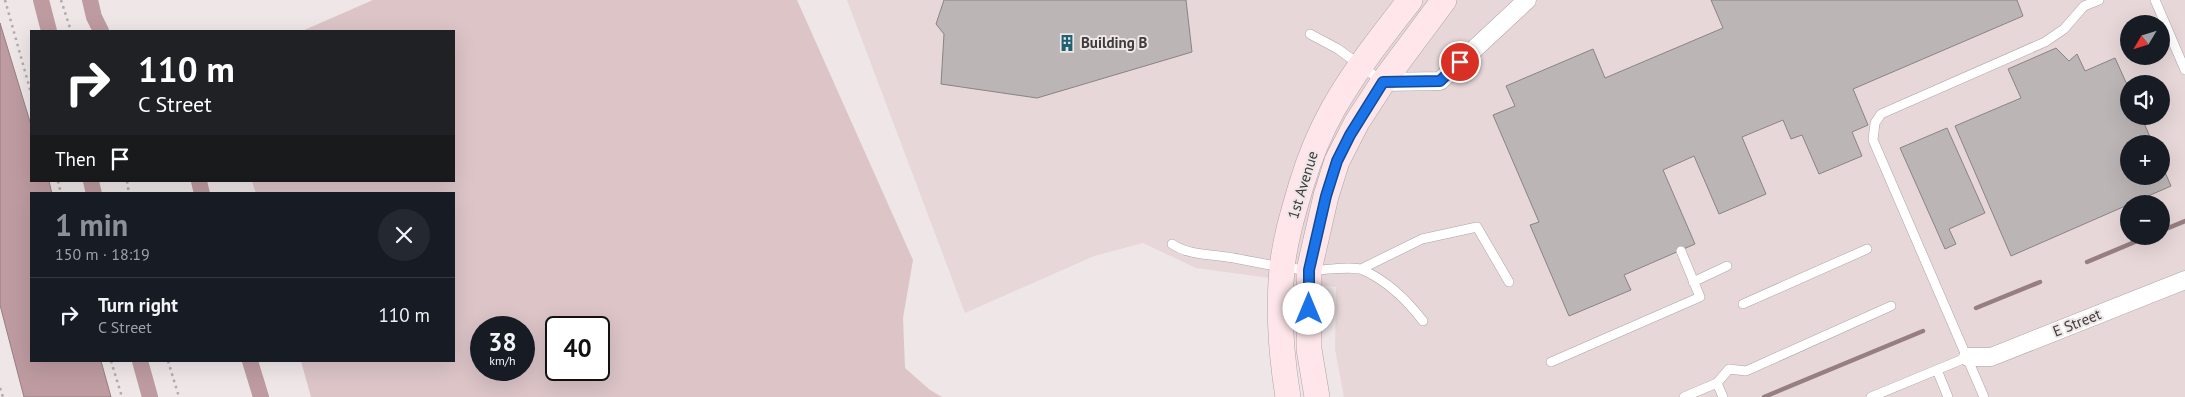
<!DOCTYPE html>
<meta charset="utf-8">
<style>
body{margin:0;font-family:"PT Sans",sans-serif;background:#242831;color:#f1f3f6;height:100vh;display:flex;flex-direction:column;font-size:19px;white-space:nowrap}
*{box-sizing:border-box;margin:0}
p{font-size:16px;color:#9ea1a6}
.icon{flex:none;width:28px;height:28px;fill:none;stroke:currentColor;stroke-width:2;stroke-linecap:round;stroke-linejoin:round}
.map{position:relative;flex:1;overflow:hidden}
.details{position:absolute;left:30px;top:192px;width:425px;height:170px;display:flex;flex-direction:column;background:#171b24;border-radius:0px;box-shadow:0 5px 20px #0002}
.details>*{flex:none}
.guide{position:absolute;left:30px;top:30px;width:425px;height:152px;border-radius:0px;box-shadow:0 5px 20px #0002;background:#202124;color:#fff;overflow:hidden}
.needle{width:32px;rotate:232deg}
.buttons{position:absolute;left:2120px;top:15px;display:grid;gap:10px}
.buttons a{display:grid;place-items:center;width:50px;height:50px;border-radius:50%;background:#171b24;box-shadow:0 5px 20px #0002;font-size:25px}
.speed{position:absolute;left:470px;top:316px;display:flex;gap:10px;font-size:25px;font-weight:700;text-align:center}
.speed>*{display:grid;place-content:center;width:65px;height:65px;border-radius:50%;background:#171b24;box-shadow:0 5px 20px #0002;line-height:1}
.speed small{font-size:12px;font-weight:400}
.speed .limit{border:2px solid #111;border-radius:8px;background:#fff;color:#111}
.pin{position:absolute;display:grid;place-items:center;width:42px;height:42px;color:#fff;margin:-21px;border:2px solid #fff;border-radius:50%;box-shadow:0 1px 5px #0007}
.me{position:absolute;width:55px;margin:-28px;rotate:0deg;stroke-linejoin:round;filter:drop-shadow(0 0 4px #0008)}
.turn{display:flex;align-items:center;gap:18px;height:105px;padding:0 25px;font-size:22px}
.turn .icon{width:65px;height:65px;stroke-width:2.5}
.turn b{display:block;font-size:35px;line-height:42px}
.then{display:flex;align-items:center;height:48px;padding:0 25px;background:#0003;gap:10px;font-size:19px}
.round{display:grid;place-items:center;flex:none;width:52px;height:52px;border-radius:26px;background:#242831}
.headline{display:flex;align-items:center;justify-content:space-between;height:85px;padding:0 25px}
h1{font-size:30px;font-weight:700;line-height:38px;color:#8c9099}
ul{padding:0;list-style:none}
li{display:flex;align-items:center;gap:15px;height:75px;padding:0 25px;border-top:1px solid #363941}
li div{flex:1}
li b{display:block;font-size:19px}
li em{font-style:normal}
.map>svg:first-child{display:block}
.built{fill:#e7d7d9;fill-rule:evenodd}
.green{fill:#dcc4c7;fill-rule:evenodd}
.water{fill:#bd9ba0;stroke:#977e82}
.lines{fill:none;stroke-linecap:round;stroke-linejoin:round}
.stream{stroke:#977e82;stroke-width:4.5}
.canal{stroke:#bd9ba0;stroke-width:16}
.building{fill:#bcb5b6;stroke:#8a8384}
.lane-casing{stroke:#aca5a6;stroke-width:10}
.street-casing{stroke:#aca5a6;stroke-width:19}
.secondary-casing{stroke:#aca5a6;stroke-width:26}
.path{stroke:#b1abac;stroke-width:2.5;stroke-dasharray:2.5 4;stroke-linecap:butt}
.lane{stroke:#fff;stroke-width:9}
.street{stroke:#fff;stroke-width:18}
.secondary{stroke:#fee6ea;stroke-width:25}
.route-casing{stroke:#114b97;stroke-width:12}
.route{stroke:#1a73e8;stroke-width:9}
.labels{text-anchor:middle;stroke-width:4;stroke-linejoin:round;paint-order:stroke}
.poi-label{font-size:15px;font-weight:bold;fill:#3e3b3c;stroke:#eee6e7;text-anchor:start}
.street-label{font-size:15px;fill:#3e3b3c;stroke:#eee6e7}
</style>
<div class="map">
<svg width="2185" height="397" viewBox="0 0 2185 397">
<rect width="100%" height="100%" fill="#eee6e7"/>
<path class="built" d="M847 0H2185V397H1344L1335 349 1336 287 1196 268 1143 243 1094 256 965 313ZM2129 24H2161V56H2129ZM2129 84H2161V116H2129ZM2129 144H2161V176H2129ZM2129 204H2161V236H2129Z"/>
<path class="green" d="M373 0H797L913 260 903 318 905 368 930 390 942 397H311L301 361H454V194H256L252 181H454V31H302ZM481 328H524V370H481ZM556 328H599V370H556Z"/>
<path class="water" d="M0 23 31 125V181H49L52 194H31V361H101L111 397H24L0 305Z"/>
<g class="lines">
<path class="stream" d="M2161 231 2185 221
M2087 262 2149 236
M1976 308 2040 282
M1764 397 1923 331"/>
<path class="canal" d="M41 0 49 31
M90 0 94 17 101 31
M91 181 94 194
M199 181 202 194
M140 361 150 397
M250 361 261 397"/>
</g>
<path class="building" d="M944 0H1186L1192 52 1037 98 941 84 944 34 936 24Z
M1711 0H2017L2023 16 1853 89 1868 125 1852 132 1862 156 1819 174 1802 135 1791 139 1783 120 1742 137 1766 194 1719 214 1694 156 1663 170 1695 244 1624 275 1631 290 1569 316 1530 225 1539 222 1493 115 1515 106 1506 86 1593 49 1605 78 1723 28Z
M2056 48 2069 61 2077 54 2085 71 2115 58 2129 89V116H2141L2153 144H2129V176H2161V163L2171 186 2011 256 1955 126 2021 98 2008 69Z
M1947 128 1985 213 1949 229 1956 244 1945 249 1900 148Z"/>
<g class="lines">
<g class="lane-casing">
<path id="lane" d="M2155 0 2185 70
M1310 34 1338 49 1383 82
M1172 244C1188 255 1209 254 1227 257 1254 261 1282 269 1310 270 1323 271 1351 265 1363 270 1387 281 1407 300 1423 321
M1361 269 1422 239 1477 227 1509 282
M1693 282 1727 266
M1743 304 1867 249
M1551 362 1700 297 1681 251
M1937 370 1948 397
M1717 383 1723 397
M1684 397 1717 383 1729 369 1746 371 1891 306
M1871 397 1968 357
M1984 397 1873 140 1875 123 1881 114 2045 42 2064 29 2084 6 2099 0"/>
</g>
<g class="street-casing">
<path id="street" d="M1383 82 1440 81 1527 0
M1968 357H1991L2185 280"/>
</g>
<g class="secondary-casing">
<path id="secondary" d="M1288 397C1281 354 1278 311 1282 268 1285 240 1293 213 1301 186 1309 159 1319 134 1333 109 1355 70 1383 35 1410 0
M1317 397 1309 349V270L1326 196 1337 161 1357 122 1383 82 1444 0"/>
</g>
<path class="path" d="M5 0 31 93
M61 0 71 31
M58 181 61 194
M127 181 129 194
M111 361 122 397
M168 361 179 397
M0 388 3 397"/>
<use href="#lane" class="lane"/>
<use href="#street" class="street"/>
<use href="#secondary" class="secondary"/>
</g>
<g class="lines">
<g class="route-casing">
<path id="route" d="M1309 309V270L1326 196 1337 161 1350 135 1383 82 1440 81 1460 62"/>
</g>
<use href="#route" class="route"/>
</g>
<defs>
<g id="building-bare" transform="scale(1.35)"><path d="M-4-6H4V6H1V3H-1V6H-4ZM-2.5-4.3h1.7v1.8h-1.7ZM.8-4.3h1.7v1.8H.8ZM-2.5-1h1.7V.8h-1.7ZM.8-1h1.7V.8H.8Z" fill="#1e6274" stroke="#eee6e7" stroke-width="2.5" paint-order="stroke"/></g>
</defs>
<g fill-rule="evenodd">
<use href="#building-bare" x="1067" y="43"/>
</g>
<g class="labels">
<g class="poi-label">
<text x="1081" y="48">Building B</text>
</g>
<g class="street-label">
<text transform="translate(1303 185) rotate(-73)" y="5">1st Avenue</text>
<text transform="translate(2077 323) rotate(-22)" y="5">E Street</text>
</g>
</g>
</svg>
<div class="buttons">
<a><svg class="needle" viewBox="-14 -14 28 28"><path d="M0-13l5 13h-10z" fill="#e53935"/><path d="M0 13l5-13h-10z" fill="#9ea1a6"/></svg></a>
<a><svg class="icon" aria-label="sound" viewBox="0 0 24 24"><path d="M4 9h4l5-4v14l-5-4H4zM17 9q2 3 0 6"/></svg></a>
<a>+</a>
<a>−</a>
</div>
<div class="speed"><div>38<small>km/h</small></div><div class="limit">40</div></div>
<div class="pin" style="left:1460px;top:62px;background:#d93025"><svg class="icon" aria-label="arrive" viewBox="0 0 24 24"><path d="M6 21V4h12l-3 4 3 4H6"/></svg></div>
<svg class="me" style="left:1309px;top:309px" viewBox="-20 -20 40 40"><circle r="19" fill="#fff"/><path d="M0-13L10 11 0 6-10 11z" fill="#1a73e8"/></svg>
<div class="guide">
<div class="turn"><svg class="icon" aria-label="right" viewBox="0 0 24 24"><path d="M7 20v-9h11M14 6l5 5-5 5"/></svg><div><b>110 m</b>C Street</div></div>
<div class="then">Then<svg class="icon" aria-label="arrive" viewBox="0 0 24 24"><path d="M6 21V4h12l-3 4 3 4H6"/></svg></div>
</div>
<section class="details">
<div class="headline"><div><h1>1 min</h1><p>150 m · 18:19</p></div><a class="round"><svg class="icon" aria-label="close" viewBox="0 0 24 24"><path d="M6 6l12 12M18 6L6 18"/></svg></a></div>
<ul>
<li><svg class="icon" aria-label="right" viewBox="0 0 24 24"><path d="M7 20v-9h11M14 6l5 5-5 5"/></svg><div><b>Turn right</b><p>C Street</p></div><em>110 m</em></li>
</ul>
</section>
</div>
